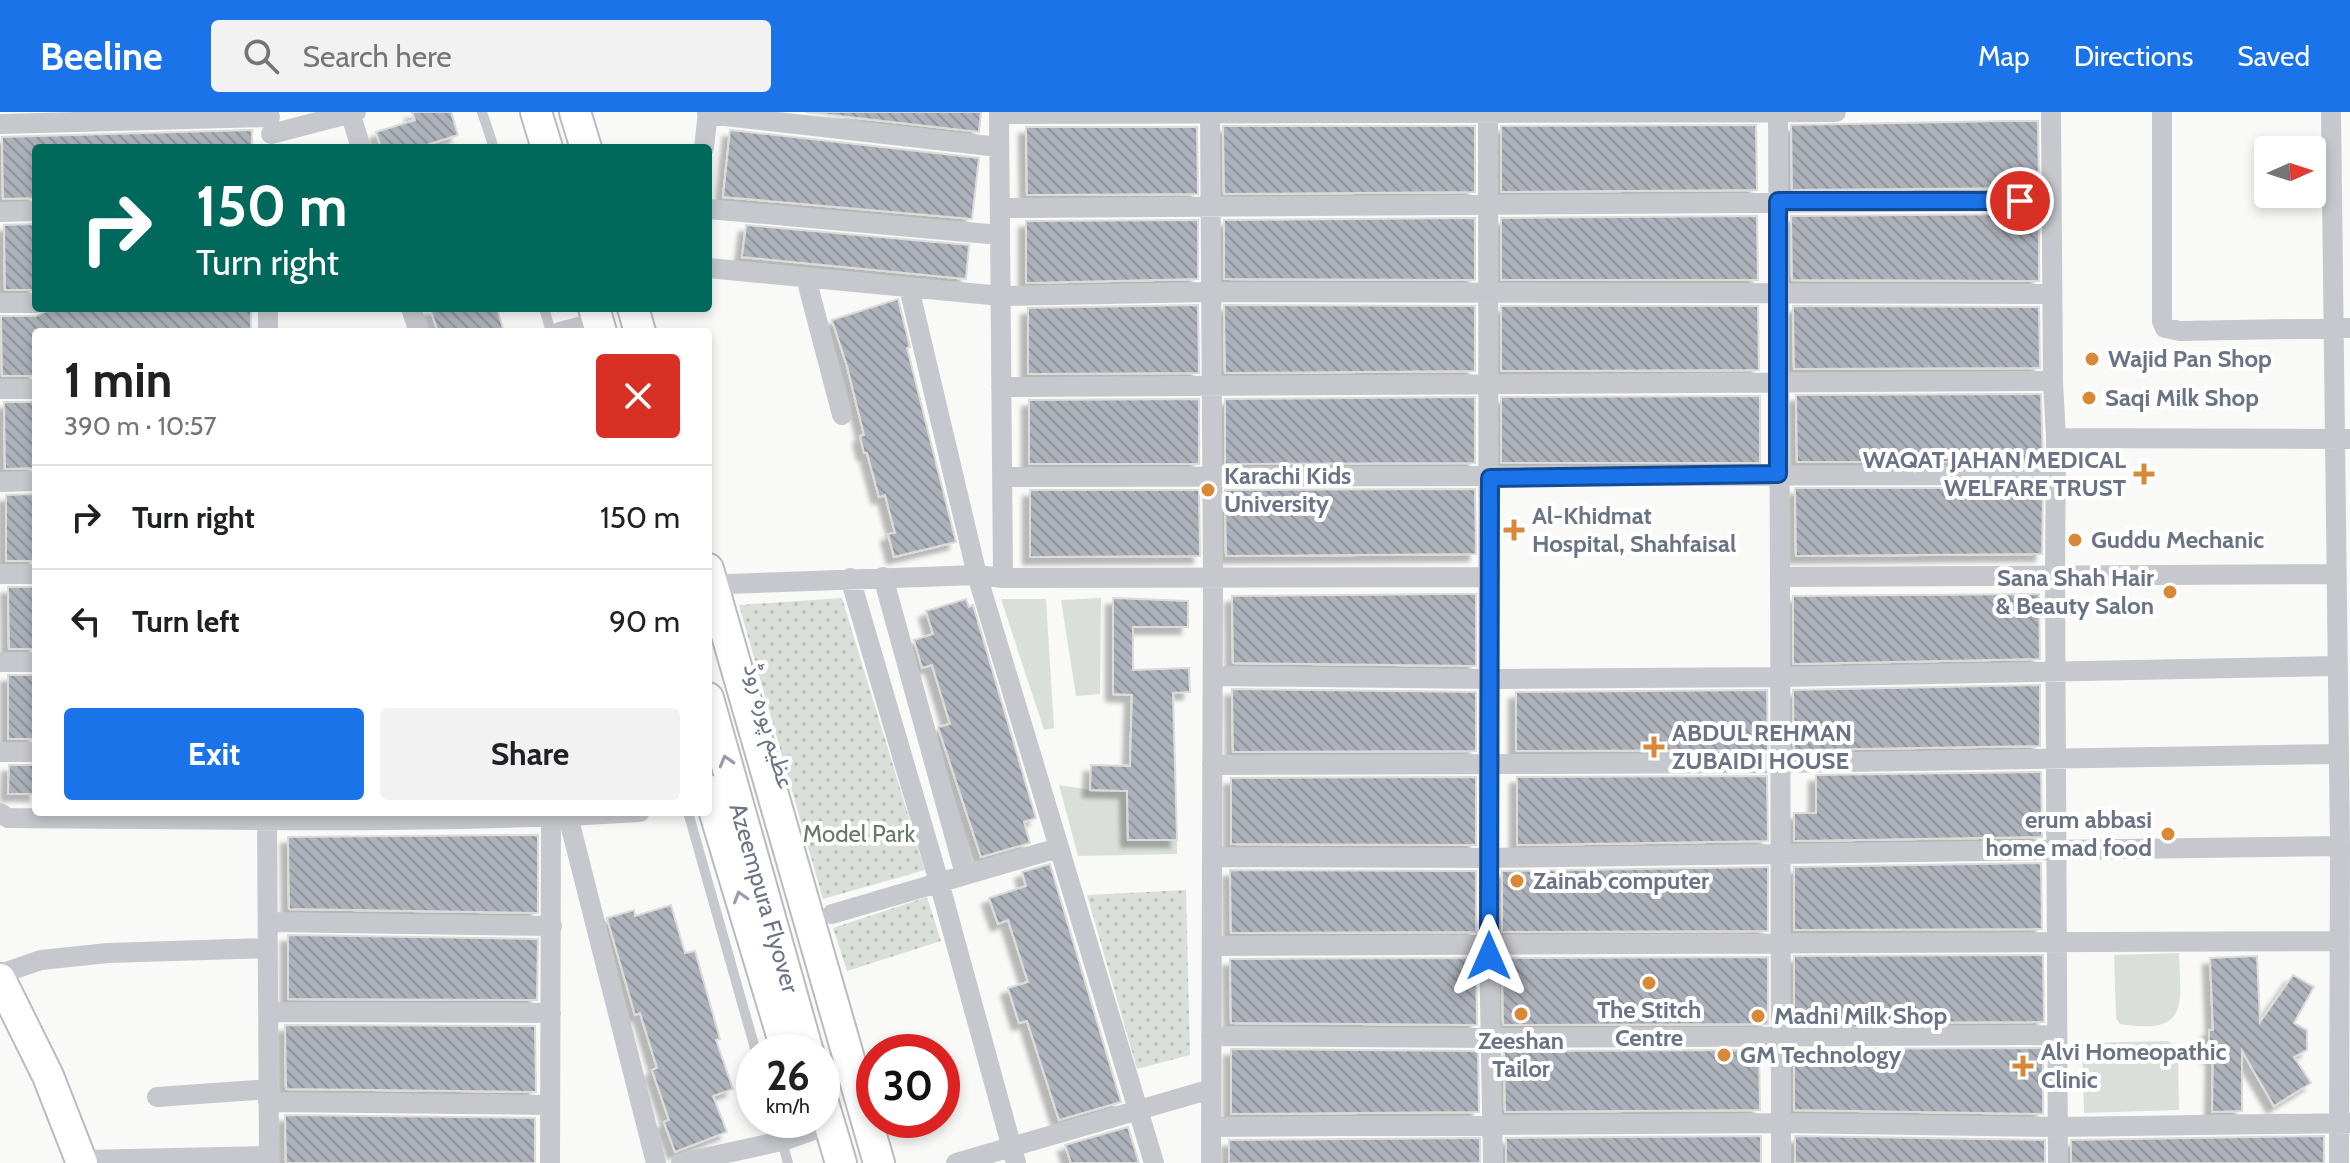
<!DOCTYPE html>
<meta charset="utf-8">
<style>
body{margin:0;font-family:Cabin,"Noto Sans Arabic",sans-serif;background:#f2f2f2;color:#202124;height:100vh;display:flex;flex-direction:column;font-size:30px;white-space:nowrap}
*{box-sizing:border-box;margin:0}
p{font-size:26px;color:#757577}
.icon{flex:none;width:44px;height:44px;fill:none;stroke:currentColor;stroke-width:2;stroke-linecap:round;stroke-linejoin:round}
.map{position:relative;flex:1;overflow:hidden}
.side{position:absolute;left:32px;top:216px;width:680px;height:488px;display:flex;flex-direction:column;background:#fff;border-radius:8px;box-shadow:0 4px 12px #0003}
.side>*{flex:none}
.hud{position:absolute;left:32px;top:32px;width:680px;height:168px;border-radius:8px;box-shadow:0 4px 12px #0003;background:#00695c;color:#fff;overflow:hidden}
.needle{width:52px;rotate:87deg}
.fabs{position:absolute;left:2254px;top:24px;display:grid;gap:16px}
.fabs a{display:grid;place-items:center;width:72px;height:72px;border-radius:8px;background:#fff;box-shadow:0 4px 12px #0003;font-size:40px}
.speed{position:absolute;left:736px;top:922px;display:flex;gap:16px;font-size:40px;font-weight:700;text-align:center}
.speed>*{display:grid;place-content:center;width:104px;height:104px;border-radius:50%;background:#fff;box-shadow:0 4px 12px #0003;line-height:1}
.speed small{font-size:20px;font-weight:400}
.speed .limit{border:12px solid #d22;background:#fff;color:#111}
.pin{position:absolute;display:grid;place-items:center;width:68px;height:68px;color:#fff;margin:-34px;border:4px solid #fff;border-radius:50%;box-shadow:0 2px 8px #0007}
.me{position:absolute;width:88px;margin:-44px;rotate:0deg;stroke-linejoin:round;filter:drop-shadow(0 0 6px #0008)}
.turn{display:flex;align-items:center;gap:28px;height:168px;padding:0 32px;font-size:36px}
.turn .icon{width:104px;height:104px;stroke-width:2.5}
.turn b{display:block;font-size:56px;line-height:68px}
.round{display:grid;place-items:center;flex:none;width:84px;height:84px;border-radius:8px;background:#f2f2f2}
.headline{display:flex;align-items:center;justify-content:space-between;height:136px;padding:0 32px}
h1{font-size:48px;font-weight:800;line-height:60px}
.button{display:flex;gap:16px;margin-top:auto;padding:16px 32px}
.button a{flex:1;height:92px;border-radius:8px;background:#1a73e8;color:#fff;font-size:32px;font-weight:800;line-height:92px;text-align:center}
.button a+a{background:#f2f2f2;color:#202124}
ul{padding:0;list-style:none}
li{display:flex;align-items:center;gap:24px;height:104px;padding:0 32px;border-top:2px solid #e0e0e0}
li div{flex:1}
li b{display:block;font-size:30px}
li em{font-style:normal}
header{display:flex;align-items:center;gap:48px;box-sizing:border-box;height:112px;padding:0 40px;background:#1a73e8;color:#fff}
header strong{font-size:38px}
nav{display:flex;gap:44px;margin-inline-start:auto;font-size:28px}
.search{width:560px;height:72px;background:#f2f2f2;display:flex;align-items:center;gap:20px;box-sizing:border-box;padding:0 28px;border-radius:8px;color:#757577;font-size:30px}
.map>svg:first-child{display:block}
.grass{fill:#dae0d9}
.park{fill:url(#park-dots)}
.building{fill:url(#building-back-hatch);stroke:#dbdcda;stroke-width:2;filter:url(#shadow)}
.lines{fill:none;stroke-linecap:round;stroke-linejoin:round}
.secondary-casing{stroke:#b9bbc1;stroke-width:34}
.lane{stroke:#c6c8cd;stroke-width:10}
.street{stroke:#c6c8cd;stroke-width:20}
.secondary{stroke:#fff;stroke-width:30}
.oneway{stroke:#979dab}
.route-casing{stroke:#114b97;stroke-width:20}
.route{stroke:#1a73e8;stroke-width:14}
.poi-dot{fill:#d98838;stroke:#fff;stroke-width:3}
.labels{text-anchor:middle;stroke-width:8;stroke-linejoin:round;paint-order:stroke}
.poi-label{font-size:24px;font-weight:bold;fill:#6b7387;stroke:#fff;text-anchor:start}
.street-label{font-size:24px;fill:#6b7387;stroke:#fff}
.park-label{font-size:24px;fill:#657966;stroke:#fff}
</style>
<header>
<strong>Beeline</strong>
<div class="search"><svg class="icon" aria-label="search" viewBox="0 0 24 24"><circle cx="10" cy="10" r="6"/><path d="M15 15l6 6"/></svg>Search here</div>
<nav><a>Map</a><a>Directions</a><a>Saved</a></nav>
</header>
<div class="map">
<svg width="2350" height="1051" viewBox="0 0 2350 1051">
<defs>
<pattern id="park-dots" width="8" height="8" patternUnits="userSpaceOnUse" patternTransform="scale(2)"><rect width="8" height="8" fill="#dae0d9"/><path d="M2 2h.1M6 6h.1" fill="none" stroke="#b5bab6" stroke-width="1.8" stroke-linecap="round"/></pattern>
<pattern id="building-back-hatch" width="6" height="6" patternUnits="userSpaceOnUse" patternTransform="scale(2)"><rect width="6" height="6" fill="#adb1ba"/><path d="M-1 5l2 2M0 0l6 6M5-1l2 2" fill="none" stroke="#91949d"/></pattern>
<filter id="shadow"><feDropShadow dx="-7" dy="7" stdDeviation="2" flood-color="#0004"/></filter>
</defs>
<rect width="100%" height="100%" fill="#f9faf8"/>
<path class="grass" d="M1101 486 1100 582 1076 584 1061 488Z
M1001 487H1046L1054 616 1044 618Z
M1059 673 1090 678 1138 679 1127 695 1128 728H1177V742L1078 744Z
M2179 841C2181 894 2189 923 2120 912L2116 906 2114 843Z
M2168 929 2176 934 2178 939 2179 998 2084 1001 2082 931Z"/>
<path class="park" d="M842 486 925 758 823 787 739 493Z
M1186 778 1190 943 1137 957 1087 783Z
M927 785 941 829 847 859 833 816Z"/>
<path class="building" d="M412 0H451L458 23 417 36H381L376 20 415 8Z
M805 0H981L979 20Z
M2007 9H2038L2039 76 1792 78 1791 13Z
M1756 13 1757 78 1501 80V14Z
M1223 14H1475V80L1224 82Z
M1026 15H1197L1198 82 1027 83Z
M252 18V36H36V86L3 87 2 25Z
M730 18 979 46 972 107 723 85Z
M2039 102V169L1792 168 1791 104Z
M1757 104 1758 168H1501V106Z
M1475 106V168L1224 167V108Z
M1198 108V167L1026 171V109Z
M36 112V178H5L4 113Z
M746 113 969 133 966 167 742 145Z
M898 187 910 235 907 236 956 430 894 445 888 422 895 421 885 383 879 385 867 341H864L860 324 864 323 847 254 832 208Z
M1198 193 1199 261 1028 262V196Z
M1224 193 1475 194V259L1225 261Z
M1501 194H1758L1759 258 1501 259Z
M1793 194 2039 195 2040 256 1794 257Z
M430 196H497L504 220H438Z
M251 197V220H36V264H2L1 204H36L46 199Z
M2041 282 2043 350H1797L1796 283Z
M1760 284V351H1501V285Z
M1475 285V351L1225 352V287Z
M1199 287V352H1029V288Z
M4 290H36V356L5 357Z
M1795 376H2043L2042 442 1796 444Z
M1475 377 1476 442 1226 444 1225 378Z
M1030 378H1199L1200 444 1030 445Z
M36 382V449H6V383Z
M8 475H36V537H9Z
M1447 482H1476V554L1233 551 1232 484Z
M2039 482 2040 547 1793 552V484Z
M1113 486 1188 489V515H1133V558L1189 556 1190 580 1173 581 1177 728H1128L1127 679 1090 678 1091 653 1130 654 1132 583 1113 582Z
M966 487 969 495 973 493 1036 706 1024 710 1030 731 981 745 938 615 950 612 932 553 922 556 914 528 933 522 926 499Z
M8 563H36V627H8Z
M2040 573V634L1794 638 1793 578Z
M1232 577 1476 580V639L1233 640Z
M1767 578 1768 638 1516 639V580Z
M9 653H36V682H8Z
M2041 660 2042 725 1794 729V701H1816V663Z
M1767 664 1768 729 1517 733V665Z
M1476 665V733L1231 732V666Z
M538 723V801L289 797 288 725Z
M2041 751 2042 817 1794 818V755Z
M1050 752 1121 990 1059 1008 1027 909 1019 911 1008 876 1028 870 1008 808 998 812 989 786 1026 774 1022 760Z
M1768 755V819L1502 820V759Z
M1230 758 1476 759V820L1231 821Z
M671 793 685 841 695 839 720 927 716 928 733 977 713 984 727 1020 675 1040 664 1010 669 1008 652 958 657 956 640 901 635 903 607 806 634 798 635 804Z
M288 823 538 827 537 888 288 887Z
M2043 843 2044 910 1794 911V844Z
M2257 844 2260 910 2293 863 2314 875 2294 911 2307 918V938L2294 945 2311 971 2274 994 2242 939V999L2212 1000 2213 944H2209V918H2213L2210 846Z
M1768 845V912L1503 913 1502 846Z
M1476 846 1477 913 1231 911 1230 847Z
M285 913 535 914 536 980 286 977Z
M2043 936V1002L1794 998V937Z
M1231 937 1478 939 1479 1000 1231 1002Z
M1759 938 1760 998 1505 1000 1504 939Z
M285 1003 535 1006V1051H286Z
M1128 1015 1139 1051H1071L1065 1033Z
M1761 1024V1051H1506V1026Z
M1795 1024 2045 1028V1051H1795Z
M2324 1024V1051H2071V1028Z
M1480 1026V1051H1229V1028Z"/>
<g class="lines">
<g class="secondary-casing">
<path id="secondary" d="M536 0 547 36
M575 0 586 36
M594 196 601 220
M633 196 640 220
M708 457 879 1051
M708 586 808 940
M708 678 787 940
M0 867 48 964 82 1051
M822 987 841 1051"/>
</g>
<path class="lane" d="M482 0 494 36
M544 196 551 220
M688 700 756 940
M776 1008 788 1051"/>
<path class="street" d="M350 0 361 36
M999 0 1003 466
M1210 0 1213 465 1211 1051
M1488 0 1489 834 1493 1051
M1778 0C1779 350 1782 701 1781 1051
M2051 0 2053 269 2056 326 2055 465 2058 1051
M2162 0V209L2165 216 2180 219 2350 216
M2331 0 2340 734 2339 1051
M707 2 999 35
M999 2 1836 0
M0 12 270 5
M271 22 356 0
M704 36 708 0
M1000 96 2051 89
M708 97 1000 123
M0 100 36 99
M708 156 1001 184 1211 180 2052 182
M806 166 842 303
M909 176 977 463 1154 1051
M0 191H36
M411 196 419 220
M268 220V196
M560 220 598 210
M1001 275 2053 269
M0 277H36
M2056 326 2350 327
M1002 365 2056 363
M0 370 36 369
M0 462H36
M883 465 965 762
M1780 465 2335 462
M850 466 939 770 1016 1051
M728 472 977 463 1003 466 1490 465
M0 550H36
M1213 564 1490 567 1782 565 2336 554
M0 640H36
M1212 653 1782 651 2338 642
M267 700 269 1051
M0 701 8 706C218 707 430 713 640 700
M568 704 656 1051
M1212 745 1489 746 2340 734
M832 802 1058 736
M268 810 552 814
M1212 834 2340 829
M0 862 41 848 108 841 268 836
M268 900 551 901
M1211 924 1491 926 2057 923
M157 985 269 977
M268 990 550 993
M1211 1015 1781 1011 2058 1015 2350 1011
M82 1048 269 1044
M550 1051 551 700
M681 1051 782 1029 811 1019
M956 1051 1211 977"/>
<use href="#secondary" class="secondary"/>
</g>
<defs><path id="oneway-chevron" d="M-2-3.5L2.5 0L-2 3.5" fill="none" stroke-width="1.6" stroke-linecap="round" stroke-linejoin="round" transform="scale(2)"/></defs>
<g class="oneway">
<use href="#oneway-chevron" transform="translate(726 649) rotate(-106)"/>
<use href="#oneway-chevron" transform="translate(740 785) rotate(-107)"/>
</g>
<g class="lines">
<g class="route-casing">
<path id="route" d="M1489 844 1490 366 1778 362V89H2020"/>
</g>
<use href="#route" class="route"/>
</g>
<g class="poi-dot">
<circle cx="2092" cy="247" r="8"/>
<circle cx="2089" cy="286" r="8"/>
<path d="M2140 350h8v8h8v8h-8v8h-8v-8h-8v-8h8z"/>
<circle cx="1208" cy="378" r="8"/>
<path d="M1510 406h8v8h8v8h-8v8h-8v-8h-8v-8h8z"/>
<circle cx="2075" cy="428" r="8"/>
<circle cx="2170" cy="480" r="8"/>
<path d="M1650 623h8v8h8v8h-8v8h-8v-8h-8v-8h8z"/>
<circle cx="2168" cy="722" r="8"/>
<circle cx="1517" cy="769" r="8"/>
<circle cx="1649" cy="871" r="8"/>
<circle cx="1521" cy="902" r="8"/>
<circle cx="1758" cy="904" r="8"/>
<circle cx="1724" cy="943" r="8"/>
<path d="M2019 942h8v8h8v8h-8v8h-8v-8h-8v-8h8z"/>
</g>
<g class="labels">
<g class="poi-label">
<text x="2108" y="255">Wajid Pan Shop</text>
<text x="2105" y="294">Saqi Milk Shop</text>
<text x="2126" y="356" text-anchor="end">WAQAT JAHAN MEDICAL<tspan x="2126" dy="28">WELFARE TRUST</tspan></text>
<text x="1224" y="372">Karachi Kids<tspan x="1224" dy="28">University</tspan></text>
<text x="1532" y="412">Al-Khidmat<tspan x="1532" dy="28">Hospital, Shahfaisal</tspan></text>
<text x="2091" y="436">Guddu Mechanic</text>
<text x="2154" y="474" text-anchor="end">Sana Shah Hair<tspan x="2154" dy="28">&amp; Beauty Salon</tspan></text>
<text x="1672" y="629">ABDUL REHMAN<tspan x="1672" dy="28">ZUBAIDI HOUSE</tspan></text>
<text x="2152" y="716" text-anchor="end">erum abbasi<tspan x="2152" dy="28">home mad food</tspan></text>
<text x="1533" y="777">Zainab computer</text>
<text x="1649" y="906" text-anchor="middle">The Stitch<tspan x="1649" dy="28">Centre</tspan></text>
<text x="1774" y="912">Madni Milk Shop</text>
<text x="1521" y="937" text-anchor="middle">Zeeshan<tspan x="1521" dy="28">Tailor</tspan></text>
<text x="2041" y="948">Alvi Homeopathic<tspan x="2041" dy="28">Clinic</tspan></text>
<text x="1740" y="951">GM Technology</text>
</g>
<g class="street-label">
<text transform="translate(769 614) rotate(74)" y="8">عظیم پورہ روڈ</text>
<text transform="translate(764 786) rotate(74)" y="8">Azeempura Flyover</text>
</g>
<g class="park-label">
<text x="859" y="730">Model Park</text>
</g>
</g>
</svg>
<div class="fabs">
<a><svg class="needle" viewBox="-14 -14 28 28"><path d="M0-13l5 13h-10z" fill="#e53935"/><path d="M0 13l5-13h-10z" fill="#757577"/></svg></a>
</div>
<div class="speed"><div>26<small>km/h</small></div><div class="limit">30</div></div>
<div class="pin" style="left:2020px;top:89px;background:#d93025"><svg class="icon" aria-label="arrive" viewBox="0 0 24 24"><path d="M6 21V4h12l-3 4 3 4H6"/></svg></div>
<svg class="me" style="left:1489px;top:844px" viewBox="-20 -20 40 40"><path d="M0-17L14 15 0 8-14 15z" fill="#1a73e8" stroke="#fff" stroke-width="4"/></svg>
<div class="hud">
<div class="turn"><svg class="icon" aria-label="right" viewBox="0 0 24 24"><path d="M7 20v-9h11M14 6l5 5-5 5"/></svg><div><b>150 m</b>Turn right</div></div>
</div>
<section class="side">
<div class="headline"><div><h1>1 min</h1><p>390 m · 10:57</p></div><a class="round" style="background:#d93025;color:#fff"><svg class="icon" aria-label="close" viewBox="0 0 24 24"><path d="M6 6l12 12M18 6L6 18"/></svg></a></div>
<ul>
<li><svg class="icon" aria-label="right" viewBox="0 0 24 24"><path d="M7 20v-9h11M14 6l5 5-5 5"/></svg><div><b>Turn right</b></div><em>150 m</em></li>
<li><svg class="icon" aria-label="left" viewBox="0 0 24 24"><path d="M17 20v-9H6M10 6l-5 5 5 5"/></svg><div><b>Turn left</b></div><em>90 m</em></li>
</ul>
<div class="button"><a>Exit</a><a>Share</a></div>
</section>
</div>
